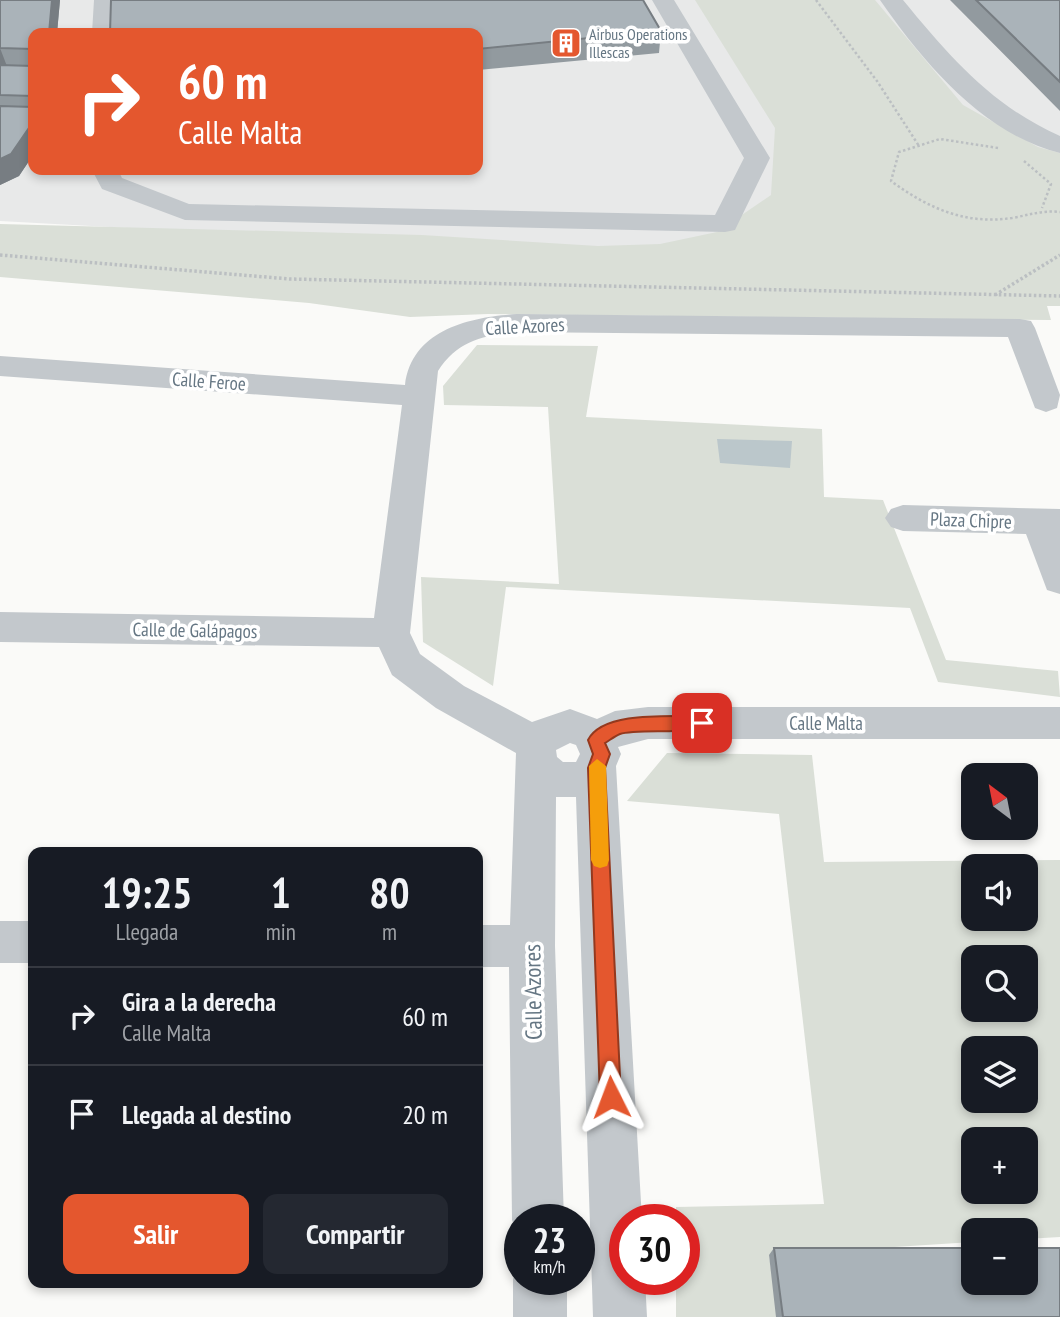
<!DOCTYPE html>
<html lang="es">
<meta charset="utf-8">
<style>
body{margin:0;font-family:"PT Sans Narrow",sans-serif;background:#242831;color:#f1f3f6;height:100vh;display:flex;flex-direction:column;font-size:26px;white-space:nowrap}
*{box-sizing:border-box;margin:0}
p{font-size:23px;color:#9ea1a6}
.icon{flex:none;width:38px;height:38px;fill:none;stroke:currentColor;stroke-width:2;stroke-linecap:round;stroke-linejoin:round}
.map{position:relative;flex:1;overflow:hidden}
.panel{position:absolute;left:28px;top:847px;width:455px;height:441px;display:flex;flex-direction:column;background:#171b24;border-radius:14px;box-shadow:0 4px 10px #0003}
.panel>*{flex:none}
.top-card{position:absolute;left:28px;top:28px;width:455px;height:147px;border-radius:14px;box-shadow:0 4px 10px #0003;background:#e4572e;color:#fff;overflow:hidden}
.needle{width:46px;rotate:328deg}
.controls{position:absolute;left:961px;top:763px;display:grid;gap:14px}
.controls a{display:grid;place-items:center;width:77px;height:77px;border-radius:14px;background:#171b24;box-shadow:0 4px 10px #0003;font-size:35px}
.speed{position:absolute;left:504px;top:1204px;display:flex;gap:14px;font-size:35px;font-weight:700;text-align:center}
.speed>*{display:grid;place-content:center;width:91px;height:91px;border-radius:50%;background:#171b24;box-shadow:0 4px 10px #0003;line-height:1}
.speed small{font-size:18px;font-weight:400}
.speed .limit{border:10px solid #d22;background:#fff;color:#111}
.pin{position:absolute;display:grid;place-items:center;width:60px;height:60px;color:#fff;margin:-30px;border-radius:14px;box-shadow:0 4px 10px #0006}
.me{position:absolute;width:77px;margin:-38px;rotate:357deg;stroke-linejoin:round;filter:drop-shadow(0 0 5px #0008)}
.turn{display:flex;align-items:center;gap:24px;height:147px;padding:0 35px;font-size:32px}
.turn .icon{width:91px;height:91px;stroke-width:2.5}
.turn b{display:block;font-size:49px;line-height:60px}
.eta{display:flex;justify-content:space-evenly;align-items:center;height:119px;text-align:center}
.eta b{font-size:42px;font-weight:800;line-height:49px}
.cta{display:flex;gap:14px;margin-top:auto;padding:14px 35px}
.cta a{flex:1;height:80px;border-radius:14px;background:#e4572e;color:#fff;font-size:28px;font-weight:800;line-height:80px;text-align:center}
.cta a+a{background:#242831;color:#f1f3f6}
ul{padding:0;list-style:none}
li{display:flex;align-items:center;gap:21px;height:98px;padding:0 35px;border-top:2px solid #363941}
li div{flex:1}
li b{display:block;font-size:26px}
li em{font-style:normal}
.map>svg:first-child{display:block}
.built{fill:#e8e9e9;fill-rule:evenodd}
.green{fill:#dadfd7;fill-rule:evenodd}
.water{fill:#bbc7cb}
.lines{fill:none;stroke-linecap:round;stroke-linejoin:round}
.path-far1{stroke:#bbbfc2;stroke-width:2.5;stroke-dasharray:2.5 2.5;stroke-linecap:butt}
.path{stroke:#bbbfc2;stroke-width:3.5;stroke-dasharray:2.5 2.5;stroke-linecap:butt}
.minor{fill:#c3c8cc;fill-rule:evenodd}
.wall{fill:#929a9f}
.shaded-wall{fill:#777d82}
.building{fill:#aab3b9;stroke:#777d82;stroke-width:2}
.route{fill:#e4572e;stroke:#94391e;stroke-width:2}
.slow{fill:#f59e0b}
.labels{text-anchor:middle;stroke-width:7;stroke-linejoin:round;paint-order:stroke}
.far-poi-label{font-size:16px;fill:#657683;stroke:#fff;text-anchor:start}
.street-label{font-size:19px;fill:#657683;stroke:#fff}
.near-street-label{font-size:23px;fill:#657683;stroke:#fff}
</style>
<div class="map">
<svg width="1060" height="1317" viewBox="0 0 1060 1317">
<rect width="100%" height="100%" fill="#fafaf8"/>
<path class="built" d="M0 0H1060V207L864 268 0 221ZM33 33H478V170H33Z"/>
<path class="green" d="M695 0H875L963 105 1038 147 1060 153V306H1047L1051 320 488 314 410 317 309 303 0 277V224L422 235 598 246 660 244 717 232 771 195 775 128Z
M477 345 598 346 586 417 822 429 824 497 883 500 946 660 1058 671 1060 697 938 682 910 608 506 587 493 686 423 642 421 577 559 584 548 407 444 405 443 386Z
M667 753 812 755 824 862 1060 860V1237L1026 1239V1230H973V1242L769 1255 778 1317H676V1279H684V1220H676V1207L824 1204 779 814 627 801ZM973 866H1026V919H973ZM973 957H1026V1010H973ZM973 1048H1026V1101H973ZM973 1139H1026V1192H973Z"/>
<path class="water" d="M717 439 792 441 790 468 720 463Z"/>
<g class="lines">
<path class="path-far1" d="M816 0 877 81 919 146
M998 148 940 139 899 152 891 181C928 208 965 225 1012 218 1029 215 1043 210 1060 212
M1024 161 1051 184 1042 208"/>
<path class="path" d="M0 255 290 279 1060 296
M995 295 1060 255"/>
<path class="minor" d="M94 0H116L115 33H92Z
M652 0H674L770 158 735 230 725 232 185 220 102 189 92 170H118L122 178 189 204 715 215 744 158Z
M880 0H903C949 56 992 106 1060 136V153C983 134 923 62 880 0Z
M517 314 1020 319 1031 321 1035 328 1060 395 1057 408 1046 412 1035 408 1008 337 517 332C483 335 457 341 438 371L410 633 420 654 464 686 532 722 570 709 597 719 615 711 648 707H1060V739H648L618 747 621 754 616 766 642 1220H625V1279H645L647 1317H593L576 797H556L555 946 564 1220H520V1239L512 1220 509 967H478V925H510L516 753 436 708 392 675 379 647 0 642V612L374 618 402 405 0 376V356L405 385C412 329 471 317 517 314ZM570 743 576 745 580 754 576 762H563L557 757 556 750Z
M903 505 1060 509V594L1047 590 1026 534 903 531 891 527 885 518 891 509Z
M0 921H33V963H0Z
M520 1263V1279H567V1317H513V1279Z"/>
</g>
<path class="wall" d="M0 0H60L57 33H33V155L19 176 0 185Z
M950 0H1060V111Z
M661 31 659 53 478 70V33Z
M774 1248 1060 1317H776L769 1255Z"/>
<path class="shaded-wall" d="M52 0H60L57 33H49Z
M0 48 8 69 0 79Z
M33 122V155L19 176 0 185V159Z"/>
<path class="building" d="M0 0H52L49 33H33V49L0 48Z
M111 0H643L661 31 478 49V33H110Z
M976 0H1060V82Z
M0 65 33 66V96L0 95Z
M0 106 33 107V122L11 154 0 159Z
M774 1248H973V1283H1026V1248H1060V1317H783Z"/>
<path class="route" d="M702 716 711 723C704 736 638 728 620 734 615 736 610 740 605 743L610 754 605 768 621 1097 618 1105 611 1108 603 1105 600 1097 588 768 593 754 588 740C603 710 674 717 702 716Z"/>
<path class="slow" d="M597 759 606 766 609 860 607 866 600 868 594 866 591 860 589 766Z"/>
<defs>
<g id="building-square" transform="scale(1.575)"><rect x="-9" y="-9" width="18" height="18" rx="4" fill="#e4572e" stroke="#fff"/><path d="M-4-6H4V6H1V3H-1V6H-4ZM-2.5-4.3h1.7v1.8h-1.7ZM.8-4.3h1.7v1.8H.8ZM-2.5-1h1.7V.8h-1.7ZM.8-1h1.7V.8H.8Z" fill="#fff"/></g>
</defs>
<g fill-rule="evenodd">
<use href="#building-square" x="566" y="43"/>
</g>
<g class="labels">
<g class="far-poi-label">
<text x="589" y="40">Airbus Operations<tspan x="589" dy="18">Illescas</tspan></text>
</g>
<g class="street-label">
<text transform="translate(525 326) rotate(-3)" y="7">Calle Azores</text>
<text transform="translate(209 381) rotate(4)" y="7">Calle Feroe</text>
<text transform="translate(971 520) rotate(2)" y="7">Plaza Chipre</text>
<text transform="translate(195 630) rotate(1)" y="7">Calle de Galápagos</text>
<text x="826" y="730">Calle Malta</text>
</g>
<g class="near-street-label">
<text transform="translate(533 992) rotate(-91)" y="8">Calle Azores</text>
</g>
</g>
</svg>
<div class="controls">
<a><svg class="needle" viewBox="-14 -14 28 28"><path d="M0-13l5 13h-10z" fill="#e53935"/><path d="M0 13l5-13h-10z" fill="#9ea1a6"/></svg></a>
<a><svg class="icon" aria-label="sound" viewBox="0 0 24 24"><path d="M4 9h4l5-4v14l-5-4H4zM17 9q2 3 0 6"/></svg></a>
<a><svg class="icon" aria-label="search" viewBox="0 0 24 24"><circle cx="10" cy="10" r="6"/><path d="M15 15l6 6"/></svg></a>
<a><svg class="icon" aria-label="layers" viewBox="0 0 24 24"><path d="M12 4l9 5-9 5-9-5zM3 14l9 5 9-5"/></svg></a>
<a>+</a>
<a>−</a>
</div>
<div class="speed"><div>23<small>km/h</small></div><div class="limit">30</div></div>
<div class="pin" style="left:702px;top:723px;background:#d93025"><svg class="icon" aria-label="arrive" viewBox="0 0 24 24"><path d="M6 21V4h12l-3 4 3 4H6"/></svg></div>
<svg class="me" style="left:611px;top:1097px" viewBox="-20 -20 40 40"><path d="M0-17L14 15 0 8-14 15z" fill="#e4572e" stroke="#fff" stroke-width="4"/></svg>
<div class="top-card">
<div class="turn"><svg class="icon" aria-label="right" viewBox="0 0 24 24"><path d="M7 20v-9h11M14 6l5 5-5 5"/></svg><div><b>60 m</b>Calle Malta</div></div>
</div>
<section class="panel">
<div class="eta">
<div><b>19:25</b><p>Llegada</p></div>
<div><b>1</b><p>min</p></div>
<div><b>80</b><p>m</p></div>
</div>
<ul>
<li><svg class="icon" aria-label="right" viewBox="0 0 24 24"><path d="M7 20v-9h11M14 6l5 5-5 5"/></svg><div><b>Gira a la derecha</b><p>Calle Malta</p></div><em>60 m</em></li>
<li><svg class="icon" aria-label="arrive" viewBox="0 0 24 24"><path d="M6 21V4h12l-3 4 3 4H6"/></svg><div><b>Llegada al destino</b></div><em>20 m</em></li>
</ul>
<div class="cta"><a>Salir</a><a>Compartir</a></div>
</section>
</div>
